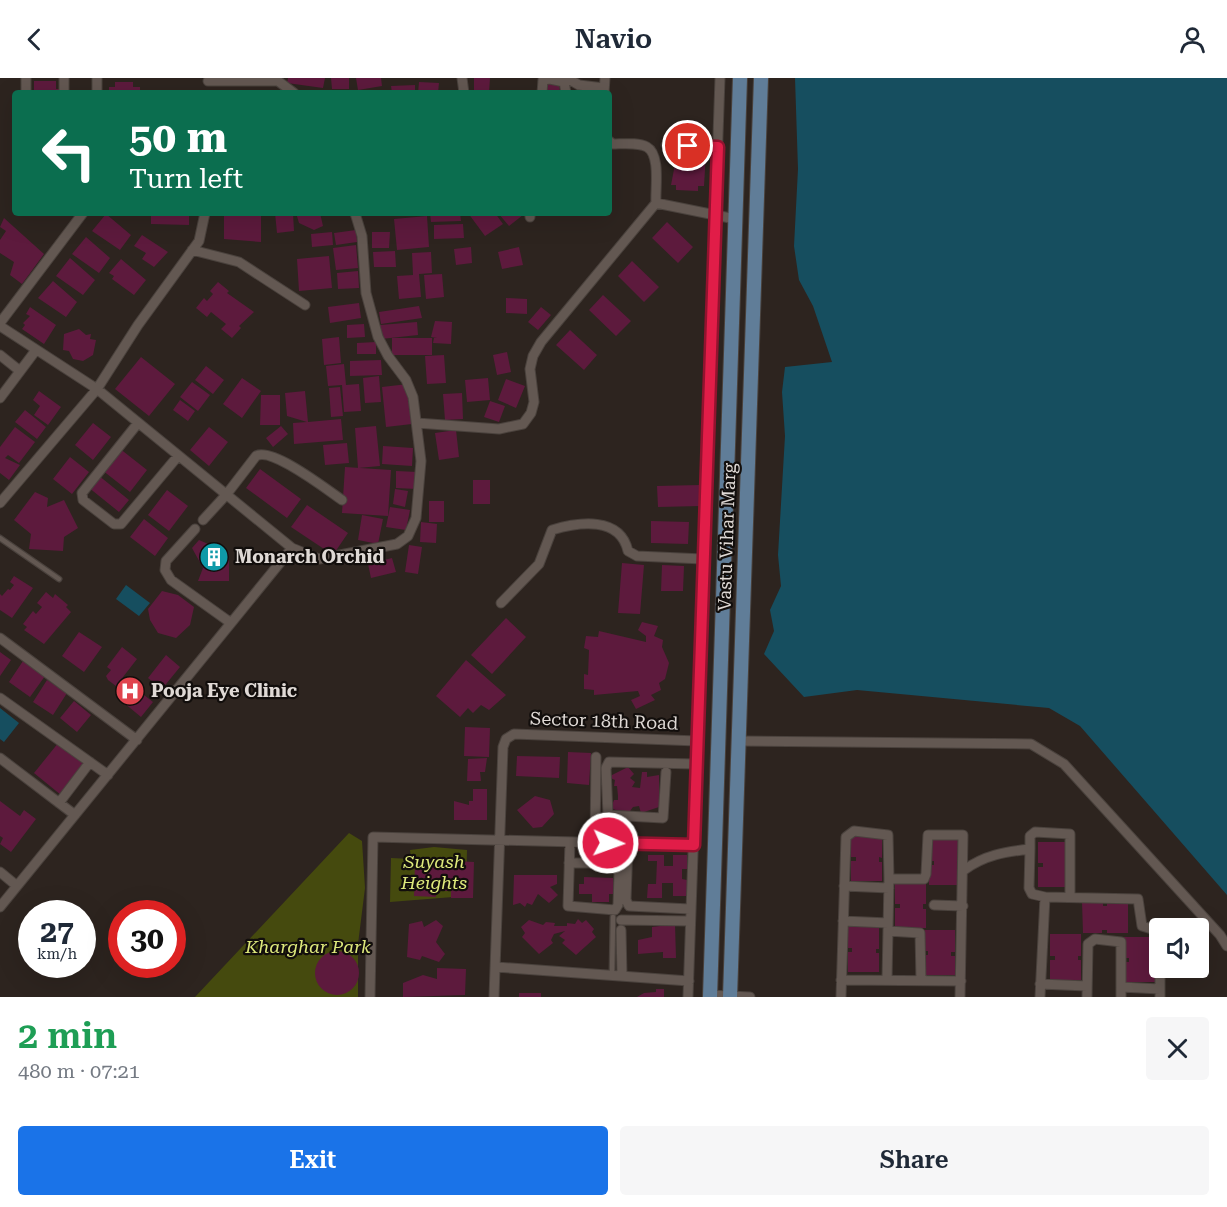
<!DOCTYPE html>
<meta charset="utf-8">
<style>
body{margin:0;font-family:"Roboto Serif",serif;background:#f6f6f7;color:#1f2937;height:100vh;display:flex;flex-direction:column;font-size:22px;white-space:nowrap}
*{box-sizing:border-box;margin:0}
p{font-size:20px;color:#747a83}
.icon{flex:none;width:33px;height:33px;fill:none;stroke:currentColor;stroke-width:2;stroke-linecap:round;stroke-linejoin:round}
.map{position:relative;height:919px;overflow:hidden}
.panel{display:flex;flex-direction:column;background:#fff;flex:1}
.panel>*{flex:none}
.guide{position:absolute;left:12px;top:12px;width:600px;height:126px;border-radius:6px;box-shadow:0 6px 24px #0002;background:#0b6e4f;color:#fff;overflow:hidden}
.controls{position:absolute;left:1149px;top:840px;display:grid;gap:12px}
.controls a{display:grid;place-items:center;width:60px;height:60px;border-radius:6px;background:#fff;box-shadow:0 6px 24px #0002;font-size:30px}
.speed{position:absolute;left:18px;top:822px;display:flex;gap:12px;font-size:30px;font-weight:700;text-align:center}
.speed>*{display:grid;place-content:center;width:78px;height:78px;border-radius:50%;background:#fff;box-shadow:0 6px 24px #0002;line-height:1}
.speed small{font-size:15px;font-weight:400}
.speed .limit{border:9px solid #d22;background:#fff;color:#111}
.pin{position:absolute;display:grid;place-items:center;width:51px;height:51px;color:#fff;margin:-26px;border:3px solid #fff;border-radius:50%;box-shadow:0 2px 6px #0007}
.me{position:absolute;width:66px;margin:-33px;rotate:92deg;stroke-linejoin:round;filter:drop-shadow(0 0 4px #0008)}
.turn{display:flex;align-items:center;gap:21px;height:126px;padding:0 18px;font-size:27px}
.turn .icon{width:78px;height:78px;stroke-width:2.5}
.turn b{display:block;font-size:42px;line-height:51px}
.round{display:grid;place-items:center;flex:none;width:63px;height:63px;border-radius:6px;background:#f6f6f7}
.headline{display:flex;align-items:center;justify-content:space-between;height:102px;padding:0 18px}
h1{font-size:36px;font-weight:600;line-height:45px;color:#1e9e55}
.action{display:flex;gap:12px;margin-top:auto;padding:12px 18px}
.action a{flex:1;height:69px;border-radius:6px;background:#1a73e8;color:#fff;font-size:24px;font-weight:600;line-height:69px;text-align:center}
.action a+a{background:#f6f6f7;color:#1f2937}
header{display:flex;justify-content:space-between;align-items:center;height:78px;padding:0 18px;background:#fff;font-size:27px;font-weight:600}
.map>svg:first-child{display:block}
.green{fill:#454a0e}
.water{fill:#164e5f}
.building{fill:#5d1a3d}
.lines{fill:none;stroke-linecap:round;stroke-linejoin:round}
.service-casing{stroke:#4a423d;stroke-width:7}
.minor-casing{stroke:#4a423d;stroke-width:11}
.primary-casing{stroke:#4a423d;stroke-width:16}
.service{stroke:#635852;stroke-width:4.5}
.minor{stroke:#635852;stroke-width:9}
.primary{stroke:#607d98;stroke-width:14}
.route-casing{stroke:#92132f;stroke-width:15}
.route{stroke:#e11d48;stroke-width:10}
.labels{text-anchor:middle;stroke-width:4.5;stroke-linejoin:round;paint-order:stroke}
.street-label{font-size:18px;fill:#dfd9d5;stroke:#120e0c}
.poi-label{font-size:18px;font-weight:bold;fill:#dfd9d5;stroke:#120e0c;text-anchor:start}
.park-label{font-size:18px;font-style:italic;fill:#dfea7c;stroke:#120e0c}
</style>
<header><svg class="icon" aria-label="back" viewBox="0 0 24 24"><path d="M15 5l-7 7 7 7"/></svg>Navio<svg class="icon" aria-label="person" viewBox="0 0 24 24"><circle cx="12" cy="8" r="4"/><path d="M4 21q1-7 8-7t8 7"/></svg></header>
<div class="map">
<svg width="1227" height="919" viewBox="0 0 1227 919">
<rect width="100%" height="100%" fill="#2d241f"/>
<path class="green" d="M349 755 362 763 365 810 358 866V919H195Z
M434 769 467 772 466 818 390 824 391 780 411 781 410 772Z"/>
<path class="water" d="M795 0H1227V817L1080 648 1049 630 857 612 804 619 764 576 774 553 770 532 781 508 778 477 785 358 782 314 785 289 832 284 813 228 799 202 794 168 798 91Z
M126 507 150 525 139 538 116 521Z
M0 630 19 645 4 664 0 661Z"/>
<path class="building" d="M288 0H325L323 10 287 5Z
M331 0H349V11H332Z
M356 0H381L382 8 358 12Z
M474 0H490L489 15H474Z
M34 3H56V11H61V15H34Z
M115 4H133V9H140V15H109V9H115Z
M419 4 439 5 438 15H418Z
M546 4 559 5 560 15H546Z
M415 7V15H392L391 8Z
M677 70 699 71V75H706L704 108H698V113L676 112V107H671L675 86H672V75H677Z
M151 135H189V147L151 146Z
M275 135H293L294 153 277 155Z
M296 135H320L323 148 314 152 299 145Z
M430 135H460L461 143 431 144Z
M468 135H495L503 146 485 158Z
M498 135H521L523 137 509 148Z
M106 136 131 157 120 172 92 153Z
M224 138H261V164L224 161Z
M427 138 429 169 397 172 394 141Z
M4 140 44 176 22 206 10 197 14 184 0 175V162L6 153 0 149Z
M667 144 693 169 678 185 652 160Z
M463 146 464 160 434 161V147Z
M356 152 357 164 336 167 334 155Z
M332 154 333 167 312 169 311 156Z
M372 154H390L389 170H372Z
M142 157 168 174 154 189 142 181 146 175 134 168Z
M86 159 110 180 99 195 72 176Z
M356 167 358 190 336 192 333 170Z
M471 169 472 185 456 187 454 171Z
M519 169 523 187 502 191 498 174Z
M395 173 396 189H374L373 174Z
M431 174 432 195 419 196 421 219 399 221 397 198 413 197 412 175Z
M329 178 332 210 299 213 297 181Z
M70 180 95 202 83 217 56 198Z
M121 181 146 202 134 217 112 201 114 198 109 195Z
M632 183 659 209 644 224 618 198Z
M358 193 359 210 338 211 337 195Z
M442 196 444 219 426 221 424 197Z
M53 203 77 224 66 239 38 220Z
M218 204 229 213 227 215 254 234 239 248 241 250 232 260 221 251 226 246 211 234 207 239 196 230 204 220 207 223 213 216 210 213Z
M603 217 631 243 616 258 589 232Z
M506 220 527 221V236L506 235Z
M359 225 361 240 330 245 328 229Z
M419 228 422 240 381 246 379 234Z
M30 229 56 247 44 266 22 251 25 247 23 245 30 238 26 236Z
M541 229 551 237 538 252 528 244Z
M435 243 452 244 451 266 433 265 434 260H437L431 259Z
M417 244 418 257 381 261 380 247Z
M364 246 365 259 347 260V247Z
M79 251 86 257 91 256 90 261 96 262 93 277 83 283 73 281 69 273 63 272 64 256Z
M570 252 597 277 584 292 556 267Z
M339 259 341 285 324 287 322 261Z
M392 260H432V277H392Z
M376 264V276H357V265Z
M507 274 511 294 497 297 493 277Z
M444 277 446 305 427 306 425 278Z
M141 279 175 306 149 338 115 311Z
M381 282 382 297 350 298V283Z
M344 286 346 307 359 306 361 333 344 334 342 307 328 308 326 288Z
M206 288 224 302 213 316 195 302Z
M379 298 381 324 365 325 363 300Z
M242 300 261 313 242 340 223 326Z
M488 300 490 322 467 324 465 302Z
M506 301 525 308 516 330 498 322Z
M192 304 210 317 198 333 180 319Z
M408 306 412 346 386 349 382 309Z
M340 309 343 338 331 339 329 310Z
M39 313 61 329 48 347 34 337 40 328 33 322Z
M305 313 308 344 341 341 343 362 294 366 293 345 307 344 287 338 285 315Z
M462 315 463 341 445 342 443 316Z
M261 317H280V347H260Z
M180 322 195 333 188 343 173 332Z
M490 323 505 328 499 344 484 339Z
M25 332 46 349 37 361 15 344Z
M93 345 111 359 93 382 75 367Z
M281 348 288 356 273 369 266 360Z
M376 348 380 388 358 390 355 350Z
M15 349 35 364 19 385 8 377 5 380 20 387 9 402 0 395V369Z
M209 349 228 364 209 388 190 372Z
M456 352 459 379 439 382 435 355Z
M347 365 349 385 325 387 323 367Z
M383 368 413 370 412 388 382 386Z
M119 370 147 392 130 414 102 392Z
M70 379 89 394 72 416 53 401Z
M345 389 391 392 388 438 342 435Z
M260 391 301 421 287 440 246 410Z
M396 393 418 394 417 411 396 410Z
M98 397 129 422 119 434 88 409Z
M473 402H490V426H473Z
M700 407 701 428 658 429 657 408Z
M395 411 408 413 405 429 393 426Z
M167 412 188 428 169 453 148 437Z
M35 414 48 420 47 429 64 422 78 450 64 459 63 473 29 471 31 456 14 442Z
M429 423H444V444H429Z
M307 427 348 455 333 477 291 449Z
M390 429 410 432 406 452 386 449Z
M362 437 383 441 378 466 358 462Z
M144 441 168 460 155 478 130 459Z
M651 443 689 444 688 466 651 465Z
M421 444 437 446 436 465 420 464Z
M199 462 229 475V503H198L203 490 192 470Z
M409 467 422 469 418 496 405 494Z
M392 480 396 494 371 500 368 486Z
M622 485 644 487 640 536 618 535Z
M662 487 684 488 683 513H661Z
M14 498 33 510 12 540 0 532V516L2 518 8 511 10 512 14 507 10 504Z
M162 513 178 517 194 529 190 547 176 560 158 555 150 542 148 531Z
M46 514 53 520 55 516 68 527 66 529 71 534 44 566 24 552 27 549 23 546 33 533 36 536 42 529 37 525Z
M506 540 526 559 492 596 471 577Z
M642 544 658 548 654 558 663 562 662 569 669 585 665 601 659 605 661 612 651 617 655 622 636 631 631 622 640 618 638 613 594 617V612L584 611V596L588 597 589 572 584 570 586 558 598 559 599 553 646 564V558L638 552Z
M79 554 102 569 84 594 62 578Z
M122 569 137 581 116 608 108 602 106 598 111 592 107 589Z
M0 574 11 582 0 598Z
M166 577 180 589 162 611 148 600Z
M466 582 506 617 489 632 481 627 473 635 468 630 460 639 436 618Z
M23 583 45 598 30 619 9 604Z
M47 602 67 615 53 637 33 624Z
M130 606 153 624 141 639 118 620Z
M74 623 91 637 77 654 60 640Z
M465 649 490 650 489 679 464 678Z
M59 664 86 686 61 717 34 695Z
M568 674 591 675 589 707 567 705Z
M517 678 560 679 559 700 516 698Z
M487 680 485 694H480L481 703H467L468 681Z
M628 689 634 696 630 700 635 704 632 709 640 710 642 694H647V699L659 697V729L641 735 639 728 633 729 627 737 611 730 614 722H618V718L617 708H614L615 702 608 699Z
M473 711H487V742H454V723L469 727V723H473Z
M535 718 550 722 554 736 542 749 533 750 517 732Z
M0 723 20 738 24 732 36 741 11 774 0 766 3 760 0 758Z
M851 758H882V780L879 779V784H882V803H851V783H856V779H851Z
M929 762H960V783H957V788H960V807H929V787H934V783H929Z
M1038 764H1069V809H1038V789H1043V785H1038Z
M648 777H664V788H673V777H687V791H682V801L687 802V818H673V805H662V820H647L648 806H656L657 783H648Z
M455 783 474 784 473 820H451V813H436V819L414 818 415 785H423V793L428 794V789L455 788Z
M514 797H557V806L550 809 558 817 549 825 538 816 532 827 527 825 525 829 520 825 513 827Z
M584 799 613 800 615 816H609V824H592V816H579V806H584Z
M895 805H926V826H923V831H926V850H895V830H900V826H895Z
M1128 823V855H1107V852H1102V855H1083L1082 824H1103V828H1107V824Z
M578 841 582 845 586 842 594 851 592 854 596 859 576 877 562 865 565 862 559 858 565 853 554 856 551 862 553 865 539 876 522 859 525 855 521 849 529 842 543 847 546 844 555 845 554 848H567V845L575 846Z
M436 842 443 848 436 864 445 876 439 884 422 878 420 882 407 879 409 846 422 843 424 849Z
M675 846 676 880H663V874L638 876V862L652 859V849Z
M848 849H879V871H876V875H879V894H848V874H852V870H848Z
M923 852H955V874H951V878H955V897H923V877H928V873H923Z
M1050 856H1081V878H1078V882H1081V902H1050V882H1055V878H1050Z
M1124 859H1156V881H1152V885H1156L1155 904H1124V884H1129V880H1124Z
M315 895a22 22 0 1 1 44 0a22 22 0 1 1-44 0Z
M437 890 466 891 465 917 403 919V905L423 897 437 901Z
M656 911H664V919H637L644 915 656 914Z
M519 915H541V919H519Z"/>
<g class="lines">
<g class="service-casing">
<path id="service" d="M664 67 718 69
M0 460 59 501
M612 897 613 839"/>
</g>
<g class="minor-casing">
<path id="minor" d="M26 0V15
M64 0V15
M97 0V15
M462 0 464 15
M567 0 579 7 604 10
M208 3H278L294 15
M542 15 543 2 550 1 564 4 566 15
M604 15 605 0
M609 63 613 66C622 66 638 64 647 69 661 77 655 111 656 125
M530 139V135
M192 172 239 184 305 227
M0 245 83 135
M0 248 97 311 292 470 319 481 397 466 408 458 416 440 421 383 413 319 406 302 388 278 378 259 366 215 362 158 355 135
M0 277 20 293
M0 320 36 272
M138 345 82 415 83 422 114 446H121L178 378
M417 345 499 351 523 346 531 335 534 324 530 291 533 278 541 264 656 125 735 141
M0 425 97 311 138 247 199 163 205 135
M203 442 226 417 256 378C272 369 326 411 342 422
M195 451 166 483 165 492 171 502 231 545
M501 525 539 486 552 452C579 444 620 438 628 473L637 478 703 481
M0 560 137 662
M0 620 108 697
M738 663 1031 666 1064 686 1220 857 1227 868
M0 680 75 737
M666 694 663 740 608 737 606 690 609 684 696 686
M59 725 90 684
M570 764 568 828 615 832 618 827 620 765
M595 765 596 679
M628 765 626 822 629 828 690 831
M1030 771V758L1035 754 1070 756V819
M569 785H619
M964 792C985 777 1004 774 1030 771L1029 810 1032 816 1045 819 1040 919
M0 794 17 808
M844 808 889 810
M1045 819 1138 821 1142 848 1155 852 1160 857
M934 827 963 828
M0 829 292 470
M621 842 690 843
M843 843 888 845
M621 852 622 898
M888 853 920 855 921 902
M496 889 689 903
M1160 890V919
M841 902 961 903
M887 902 889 801
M1040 906 1087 908
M1121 909 1160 911
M710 917 750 919
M370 919 373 759 694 767
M494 919 503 669 506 661 514 656 697 663
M688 919 720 0
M841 919 846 759 854 753 888 757 889 801H924L926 796 928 757H963L960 919
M1087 919 1088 866 1095 861 1121 864V919"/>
</g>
<g class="primary-casing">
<path id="primary" d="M710 919 740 0
M730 919 761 0"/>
</g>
<use href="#service" class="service"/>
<use href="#minor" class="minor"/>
<use href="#primary" class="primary"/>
</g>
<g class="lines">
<g class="route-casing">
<path id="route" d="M608 765 694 767 718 69 688 68"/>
</g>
<use href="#route" class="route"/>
</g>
<defs>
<g id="building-disc" transform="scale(1.5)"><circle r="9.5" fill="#0f9aa8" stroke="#120e0c"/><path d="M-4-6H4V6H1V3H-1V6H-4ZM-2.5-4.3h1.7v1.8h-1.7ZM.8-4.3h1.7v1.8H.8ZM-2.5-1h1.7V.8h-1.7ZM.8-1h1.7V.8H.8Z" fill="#fff"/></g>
<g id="hospital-disc" transform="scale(1.5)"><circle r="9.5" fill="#e0444e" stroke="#120e0c"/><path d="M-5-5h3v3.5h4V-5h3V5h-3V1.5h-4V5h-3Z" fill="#fff"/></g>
</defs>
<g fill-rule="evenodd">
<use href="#building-disc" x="214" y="479"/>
<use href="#hospital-disc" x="130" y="613"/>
</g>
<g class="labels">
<g class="street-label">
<text transform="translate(727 459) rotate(-88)" y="6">Vastu Vihar Marg</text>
<text transform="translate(604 643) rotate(2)" y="6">Sector 18th Road</text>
</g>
<g class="poi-label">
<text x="235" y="485">Monarch Orchid</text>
<text x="151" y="619">Pooja Eye Clinic</text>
</g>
<g class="park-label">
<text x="434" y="790">Suyash<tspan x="434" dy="21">Heights</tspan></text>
<text x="308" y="875">Kharghar Park</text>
</g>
</g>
</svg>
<div class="controls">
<a><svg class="icon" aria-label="sound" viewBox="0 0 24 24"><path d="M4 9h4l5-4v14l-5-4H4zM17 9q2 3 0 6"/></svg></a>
</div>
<div class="speed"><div>27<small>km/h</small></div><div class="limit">30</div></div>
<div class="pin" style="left:688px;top:68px;background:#d93025"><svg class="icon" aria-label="arrive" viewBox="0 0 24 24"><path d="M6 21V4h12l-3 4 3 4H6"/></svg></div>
<svg class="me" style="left:608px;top:765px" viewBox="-20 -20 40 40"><circle r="17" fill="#e11d48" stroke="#fff" stroke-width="3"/><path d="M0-11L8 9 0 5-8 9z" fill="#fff"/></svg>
<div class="guide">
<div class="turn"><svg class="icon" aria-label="left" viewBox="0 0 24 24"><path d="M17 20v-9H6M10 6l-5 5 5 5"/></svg><div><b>50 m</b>Turn left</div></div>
</div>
</div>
<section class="panel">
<div class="headline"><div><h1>2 min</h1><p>480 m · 07:21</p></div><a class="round"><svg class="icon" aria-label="close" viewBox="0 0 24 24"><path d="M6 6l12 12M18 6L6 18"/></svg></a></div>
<div class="action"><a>Exit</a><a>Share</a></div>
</section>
